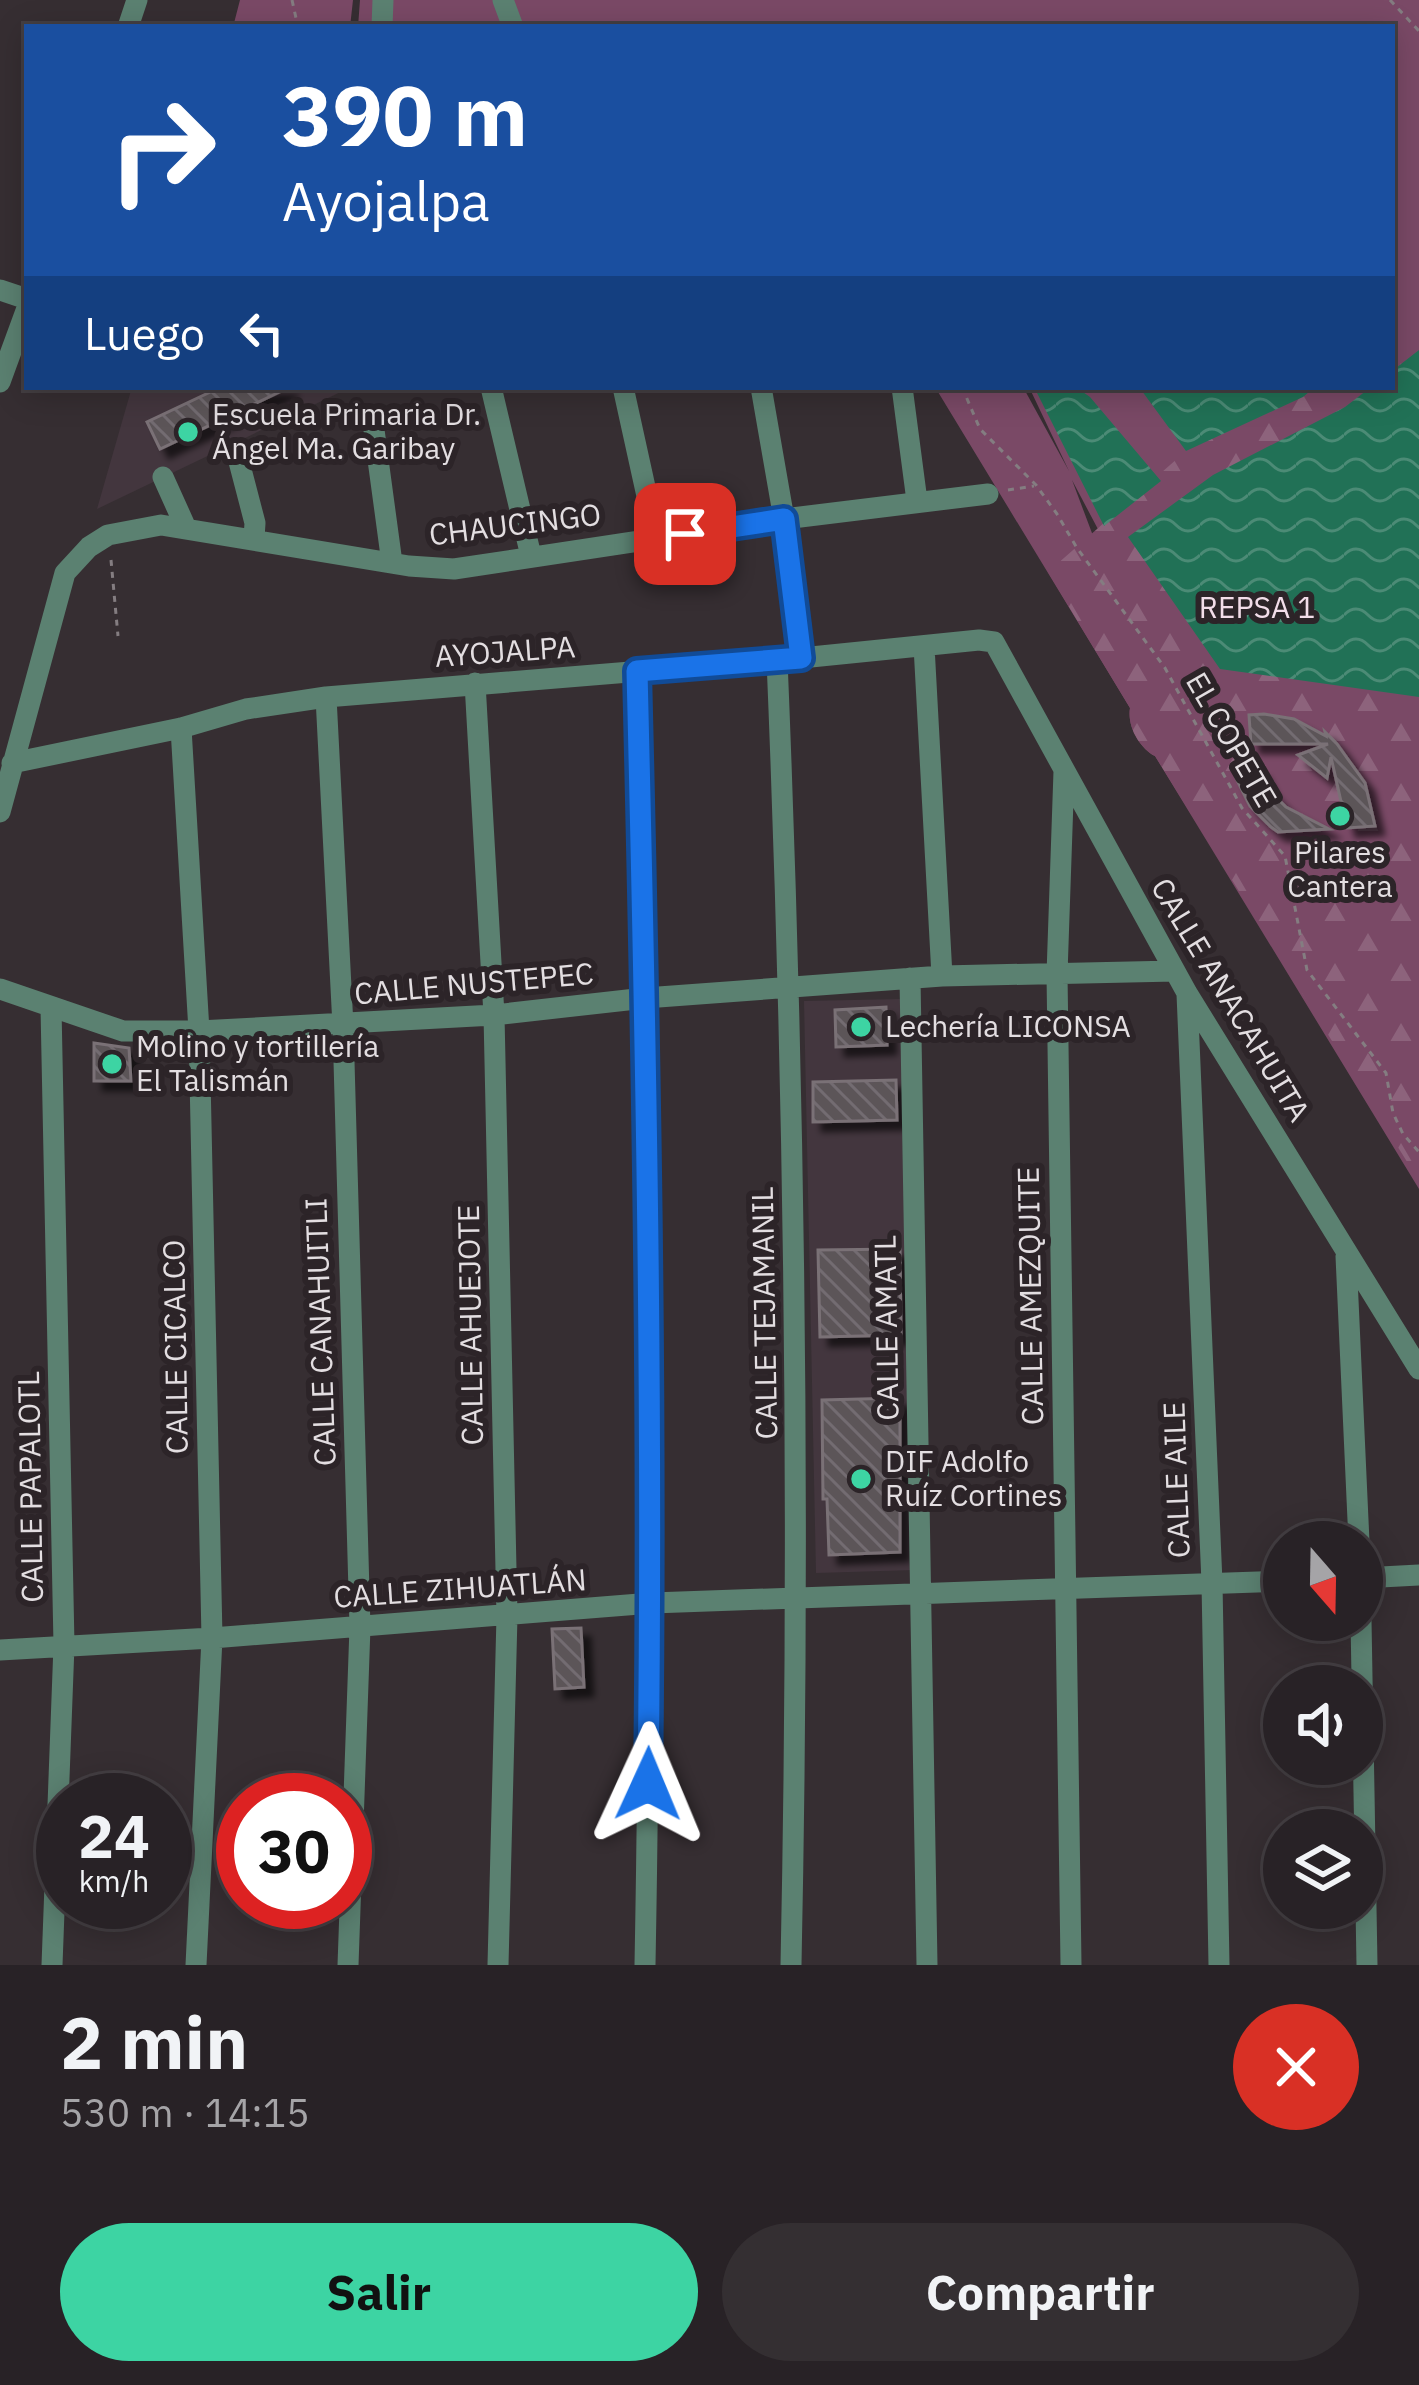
<!DOCTYPE html>
<html lang="es">
<meta charset="utf-8">
<style>
body{margin:0;font-family:"IBM Plex Sans",sans-serif;background:#342f32;color:#f1f3f6;height:100vh;display:flex;flex-direction:column;font-size:45px;white-space:nowrap}
*{box-sizing:border-box;margin:0}
p{font-size:39px;color:#a5a4a7}
.icon{flex:none;width:66px;height:66px;fill:none;stroke:currentColor;stroke-width:2;stroke-linecap:round;stroke-linejoin:round}
.map{position:relative;height:1965px;overflow:hidden}
.panel{display:flex;flex-direction:column;background:#282226;flex:1}
.panel>*{flex:none}
.banner{position:absolute;left:24px;top:24px;width:1371px;height:366px;border-radius:0px;box-shadow:0 6px 30px #0003,0 0 0 3px #443f43;background:#1a4fa0;color:#fff;overflow:hidden}
.needle{width:78px;rotate:160deg}
.fabs{position:absolute;left:1263px;top:1521px;display:grid;gap:24px}
.fabs a{display:grid;place-items:center;width:120px;height:120px;border-radius:50%;background:#282226;box-shadow:0 6px 30px #0003,0 0 0 3px #443f43;font-size:60px}
.speed{position:absolute;left:36px;top:1773px;display:flex;gap:24px;font-size:60px;font-weight:700;text-align:center}
.speed>*{display:grid;place-content:center;width:156px;height:156px;border-radius:50%;background:#282226;box-shadow:0 6px 30px #0003,0 0 0 3px #443f43;line-height:1}
.speed small{font-size:30px;font-weight:400}
.speed .limit{border:18px solid #d22;background:#fff;color:#111}
.pin{position:absolute;display:grid;place-items:center;width:102px;height:102px;color:#fff;margin:-51px;border-radius:24px;box-shadow:0 6px 18px #0006}
.me{position:absolute;width:132px;margin:-66px;rotate:1deg;stroke-linejoin:round;filter:drop-shadow(0 0 9px #0008)}
.turn{display:flex;align-items:center;gap:42px;height:252px;padding:0 60px;font-size:54px}
.turn .icon{width:156px;height:156px;stroke-width:2.5}
.turn b{display:block;font-size:84px;line-height:102px}
.then{display:flex;align-items:center;height:114px;padding:0 60px;background:#0003;gap:24px;font-size:45px}
.round{display:grid;place-items:center;flex:none;width:126px;height:126px;border-radius:63px;background:#342f32}
.overview{display:flex;align-items:center;justify-content:space-between;height:204px;padding:0 60px}
h1{font-size:72px;font-weight:700;line-height:90px}
.button{display:flex;gap:24px;margin-top:auto;padding:24px 60px}
.button a{flex:1;height:138px;border-radius:72px;background:#3dd4a3;color:#111;font-size:48px;font-weight:700;line-height:138px;text-align:center}
.button a+a{background:#342f32;color:#f1f3f6}
.map>svg:first-child{display:block}
.built{fill:#43363e}
.green{fill:#7a4966}
.forest{fill:url(#forest-firs)}
.water{fill:url(#water-waves)}
.building{fill:url(#building-back-hatch);stroke:#7a7176;stroke-width:3;filter:url(#shadow)}
.lines{fill:none;stroke-linecap:round;stroke-linejoin:round}
.path{stroke:#847d81;stroke-width:3;stroke-dasharray:6 6;stroke-linecap:butt}
.minor{stroke:#5b8171;stroke-width:21}
.route-casing{stroke:#114b97;stroke-width:30}
.route{stroke:#1a73e8;stroke-width:21}
.poi-dot{fill:#3dd4a3;stroke:#2c2428;stroke-width:4.5}
.labels{text-anchor:middle;stroke-width:12;stroke-linejoin:round;paint-order:stroke}
.poi-label{font-size:30px;fill:#e3dee1;stroke:#2c2428;text-anchor:start}
.street-label{font-size:30px;fill:#e3dee1;stroke:#2c2428}
.park-label{font-size:30px;fill:#f2dde9;stroke:#2c2428}
</style>
<div class="map">
<svg width="1419" height="1965" viewBox="0 0 1419 1965">
<defs>
<pattern id="forest-firs" width="22" height="20" patternUnits="userSpaceOnUse" patternTransform="scale(3)"><rect width="22" height="20" fill="#7a4966"/><path d="M5 1l3.5 6h-7zM16 11l3.5 6h-7z" fill="#8d637c"/></pattern>
<pattern id="water-waves" width="16" height="10" patternUnits="userSpaceOnUse" patternTransform="scale(3)"><rect width="16" height="10" fill="#217156"/><path d="M0 5q4-4 8 0t8 0" fill="none" stroke="#4c8b76"/></pattern>
<pattern id="building-back-hatch" width="6" height="6" patternUnits="userSpaceOnUse" patternTransform="scale(3)"><rect width="6" height="6" fill="#5c5459"/><path d="M-1 5l2 2M0 0l6 6M5-1l2 2" fill="none" stroke="#736c71"/></pattern>
<filter id="shadow"><feDropShadow dx="9" dy="9" stdDeviation="3" flood-color="#0009"/></filter>
</defs>
<rect width="100%" height="100%" fill="#362e32"/>
<path class="built" d="M132 387H351L97 509Z
M902 999 914 1570 816 1573 804 1001Z"/>
<path class="green" d="M240 0H353L350 27H233Z
M360 0H1419V336L1392 338V27H358Z
M935 387H1023L1069 471 1029 387H1320L1100 533 1072 480 1101 557 1419 1035V1189L1155 756C1140 748 1127 727 1130 708Z"/>
<path class="forest" d="M1419 323V1181L1155 756C1140 748 1127 727 1130 708L1048 572 1186 451 1317 387H1392V335Z"/>
<path class="water" d="M1419 350V697L1220 669 1128 537 1213 475 1345 407 1371 387H1392V371Z
M1034 387H1076L1090 397 1161 481 1104 526Z
M1139 387H1315L1303 397 1186 451Z"/>
<path class="building" d="M221 387H290L160 449 147 422Z
M1264 714 1294 719 1326 736 1325 732 1337 744 1365 783 1375 826 1347 828 1331 757 1327 778 1298 755 1328 744H1251L1249 715Z
M1259 769 1270 791 1286 807 1329 829 1278 832 1271 827 1250 806 1236 778Z
M886 1007 887 1045 836 1047 835 1010Z
M94 1043 129 1048 131 1081H94Z
M896 1080 897 1120 813 1122V1082Z
M900 1249 901 1335 820 1337 818 1250Z
M900 1398V1552L829 1555 827 1499H823L822 1400Z
M581 1628 584 1687 555 1689 552 1629Z"/>
<g class="lines">
<path class="path" d="M292 0 298 27
M1390 0 1419 31
M962 387 980 429 1036 485 1057 514 1077 548 1165 668 1242 808 1285 856 1307 970 1386 1073 1393 1113 1403 1134 1419 1152
M1008 490 1034 486
M111 560 118 636"/>
<path class="minor" d="M503 0 513 27
M128 27 137 0
M382 27 383 0
M0 290 27 299
M0 382 27 308
M491 387 531 556
M623 387 656 537
M761 387 784 519 801 658
M902 387 917 501
M374 430 392 563
M236 450 255 523 254 538
M163 477 186 528
M924 646 942 976
M777 660C795 1095 800 1530 791 1965
M637 672C648 1103 653 1534 645 1965
M475 683 494 1015 507 1616 498 1965
M326 697 343 1026 360 1627 348 1965
M181 728 199 1031 212 1638 196 1965
M12 763 181 728 246 709 326 697 801 658 979 640 994 642 1187 993 1419 1369
M1064 771 1057 974 1071 1965
M0 812 65 573 89 547 108 535 161 525 409 566 454 569 784 519 988 494
M910 978 927 1965
M0 989 123 1031H199L494 1015 645 998 942 976 1175 971
M1187 994 1212 1583 1219 1965
M51 1008 64 1645 52 1965
M1346 1256 1359 1542
M1362 1578 1419 1575
M1361 1620 1367 1965
M0 1650 212 1638 652 1603 1284 1581"/>
</g>
<g class="lines">
<g class="route-casing">
<path id="route" d="M648 1784C653 1413 646 1042 637 671L801 658 784 519 685 534"/>
</g>
<use href="#route" class="route"/>
</g>
<g class="poi-dot">
<circle cx="188" cy="432" r="12"/>
<circle cx="1340" cy="816" r="12"/>
<circle cx="861" cy="1027" r="12"/>
<circle cx="112" cy="1064" r="12"/>
<circle cx="861" cy="1479" r="12"/>
</g>
<g class="labels">
<g class="poi-label">
<text x="212" y="425">Escuela Primaria Dr.<tspan x="212" dy="34">Ángel Ma. Garibay</tspan></text>
<text x="1340" y="863" text-anchor="middle">Pilares<tspan x="1340" dy="34">Cantera</tspan></text>
<text x="885" y="1037">Lechería LICONSA</text>
<text x="136" y="1057">Molino y tortillería<tspan x="136" dy="34">El Talismán</tspan></text>
<text x="885" y="1472">DIF Adolfo<tspan x="885" dy="34">Ruíz Cortines</tspan></text>
</g>
<g class="street-label">
<text transform="translate(515 525) rotate(-7)" y="10">CHAUCINGO</text>
<text transform="translate(505 652) rotate(-4)" y="10">AYOJALPA</text>
<text transform="translate(1231 740) rotate(60)" y="10">EL COPETE</text>
<text transform="translate(474 984) rotate(-5)" y="10">CALLE NUSTEPEC</text>
<text transform="translate(1230 1000) rotate(59)" y="10">CALLE ANACAHUITA</text>
<text transform="translate(1031 1296) rotate(-91)" y="10">CALLE AMEZQUITE</text>
<text transform="translate(765 1313) rotate(-91)" y="10">CALLE TEJAMANIL</text>
<text transform="translate(471 1325) rotate(-91)" y="10">CALLE AHUEJOTE</text>
<text transform="translate(887 1328) rotate(-91)" y="10">CALLE AMATL</text>
<text transform="translate(321 1332) rotate(-92)" y="10">CALLE CANAHUITLI</text>
<text transform="translate(176 1347) rotate(-91)" y="10">CALLE CICALCO</text>
<text transform="translate(1177 1480) rotate(-92)" y="10">CALLE AILE</text>
<text transform="translate(31 1487) rotate(-91)" y="10">CALLE PAPALOTL</text>
<text transform="translate(460 1589) rotate(-4)" y="10">CALLE ZIHUATLÁN</text>
</g>
<g class="park-label">
<text x="1257" y="618">REPSA 1</text>
</g>
</g>
</svg>
<div class="fabs">
<a><svg class="needle" viewBox="-14 -14 28 28"><path d="M0-13l5 13h-10z" fill="#e53935"/><path d="M0 13l5-13h-10z" fill="#a5a4a7"/></svg></a>
<a><svg class="icon" aria-label="sound" viewBox="0 0 24 24"><path d="M4 9h4l5-4v14l-5-4H4zM17 9q2 3 0 6"/></svg></a>
<a><svg class="icon" aria-label="layers" viewBox="0 0 24 24"><path d="M12 4l9 5-9 5-9-5zM3 14l9 5 9-5"/></svg></a>
</div>
<div class="speed"><div>24<small>km/h</small></div><div class="limit">30</div></div>
<div class="pin" style="left:685px;top:534px;background:#d93025"><svg class="icon" aria-label="arrive" viewBox="0 0 24 24"><path d="M6 21V4h12l-3 4 3 4H6"/></svg></div>
<svg class="me" style="left:648px;top:1784px" viewBox="-20 -20 40 40"><path d="M0-17L14 15 0 8-14 15z" fill="#1a73e8" stroke="#fff" stroke-width="4"/></svg>
<div class="banner">
<div class="turn"><svg class="icon" aria-label="right" viewBox="0 0 24 24"><path d="M7 20v-9h11M14 6l5 5-5 5"/></svg><div><b>390 m</b>Ayojalpa</div></div>
<div class="then">Luego<svg class="icon" aria-label="left" viewBox="0 0 24 24"><path d="M17 20v-9H6M10 6l-5 5 5 5"/></svg></div>
</div>
</div>
<section class="panel">
<div class="overview"><div><h1>2 min</h1><p>530 m · 14:15</p></div><a class="round" style="background:#d93025;color:#fff"><svg class="icon" aria-label="close" viewBox="0 0 24 24"><path d="M6 6l12 12M18 6L6 18"/></svg></a></div>
<div class="button"><a>Salir</a><a>Compartir</a></div>
</section>
